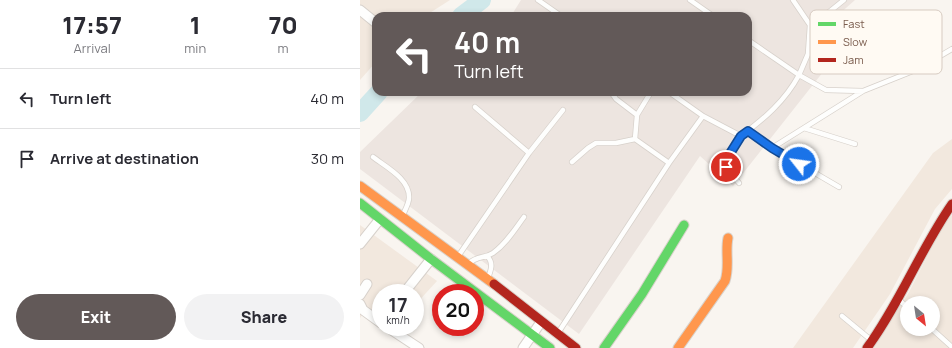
<!DOCTYPE html>
<style>
body{margin:0;font-family:Manrope,sans-serif;background:#f2f2f3;color:#2b2b33;height:100vh;display:flex;flex-direction:column;font-size:15px;white-space:nowrap}
*{box-sizing:border-box;margin:0}
p{font-size:13px;color:#7c7c81}
.icon{flex:none;width:22px;height:22px;fill:none;stroke:currentColor;stroke-width:2;stroke-linecap:round;stroke-linejoin:round}
.map{position:relative;flex:1;overflow:hidden}
.details{display:flex;flex-direction:column;background:#fff;width:360px}
.details>*{flex:none}
.banner{position:absolute;left:12px;top:12px;width:380px;height:84px;border-radius:12px;box-shadow:0 2px 6px #0003;background:#625958;color:#fff;overflow:hidden}
.needle{width:26px;rotate:150deg}
.fabs{position:absolute;left:540px;top:296px;display:grid;gap:8px}
.fabs a{display:grid;place-items:center;width:40px;height:40px;border-radius:50%;background:#fff;box-shadow:0 2px 6px #0003;font-size:20px}
.speed{position:absolute;left:12px;top:284px;display:flex;gap:8px;font-size:20px;font-weight:700;text-align:center}
.speed>*{display:grid;place-content:center;width:52px;height:52px;border-radius:50%;background:#fff;box-shadow:0 2px 6px #0003;line-height:1}
.speed small{font-size:10px;font-weight:400}
.speed .limit{border:6px solid #d22;background:#fff;color:#111}
.pin{position:absolute;display:grid;place-items:center;width:34px;height:34px;color:#fff;margin:-17px;border:2px solid #fff;border-radius:50%;box-shadow:0 1px 4px #0007}
.me{position:absolute;width:44px;margin:-22px;rotate:300deg;stroke-linejoin:round;filter:drop-shadow(0 0 3px #0008)}
.turn{display:flex;align-items:center;gap:14px;height:84px;padding:0 16px;font-size:18px}
.turn .icon{width:52px;height:52px;stroke-width:2.5}
.turn b{display:block;font-size:28px;line-height:34px}
.eta{display:flex;justify-content:space-evenly;align-items:center;height:68px;text-align:center}
.eta b{font-size:24px;font-weight:800;line-height:28px}
.action{display:flex;gap:8px;margin-top:auto;padding:8px 16px}
.action a{flex:1;height:46px;border-radius:24px;background:#625958;color:#fff;font-size:16px;font-weight:800;line-height:46px;text-align:center}
.action a+a{background:#f2f2f3;color:#2b2b33}
ul{padding:0;list-style:none}
li{display:flex;align-items:center;gap:12px;height:60px;padding:0 16px;border-top:1px solid #e1e1e2}
li div{flex:1}
li b{display:block;font-size:15px}
li em{font-style:normal}
main{display:flex;flex:1;min-height:0}
.map>svg:first-child{display:block}
.residential{fill:#f2e8de;fill-rule:evenodd}
.industrial{fill:#ede5e0}
.lines{fill:none;stroke-linecap:round;stroke-linejoin:round}
.river{stroke:#d0e8ea;stroke-width:18}
.lane-casing{stroke:#d7d1cb;stroke-width:6}
.street-casing{stroke:#d7d1cb;stroke-width:11}
.fast-casing{stroke:#d9d2cb;stroke-width:11}
.slow-casing{stroke:#d9d2cb;stroke-width:11}
.jam-casing{stroke:#d9d2cb;stroke-width:11}
.lane{stroke:#fefefd;stroke-width:4.5}
.street{stroke:#fefefd;stroke-width:9}
.fast{stroke:#63d668;stroke-width:9}
.slow{stroke:#ff974d;stroke-width:9}
.jam{stroke:#b3261e;stroke-width:9}
.route-casing{stroke:#114b97;stroke-width:10}
.route{stroke:#1a73e8;stroke-width:7}
.key{fill:#fffaf3;stroke:#d7cbc1;stroke-width:1}
.key-label{font-size:11px;fill:#7a5c4d}
</style>
<main>
<section class="details">
<div class="eta">
<div><b>17:57</b><p>Arrival</p></div>
<div><b>1</b><p>min</p></div>
<div><b>70</b><p>m</p></div>
</div>
<ul>
<li><svg class="icon" aria-label="left" viewBox="0 0 24 24"><path d="M17 20v-9H6M10 6l-5 5 5 5"/></svg><div><b>Turn left</b></div><em>40 m</em></li>
<li><svg class="icon" aria-label="arrive" viewBox="0 0 24 24"><path d="M6 21V4h12l-3 4 3 4H6"/></svg><div><b>Arrive at destination</b></div><em>30 m</em></li>
</ul>
<div class="action"><a>Exit</a><a>Share</a></div>
</section>
<div class="map">
<svg width="592" height="348" viewBox="0 0 592 348">
<rect width="100%" height="100%" fill="#f9f5f0"/>
<path class="residential" d="M0 0H90L65 16H16V62L0 80Z
M592 139V189L575 209 530 294 493 348H433L573 153Z
M592 215V348H514L549 292 582 227ZM547 303H573V329H547Z
M0 225 77 281 55 305V293H21V317L7 308 0 318Z"/>
<path class="industrial" d="M161 0H495L450 40 463 72 373 186 340 156 219 334 0 169V152L62 92H388V16H151Z"/>
<g class="lines">
<path class="river" d="M101 16 122 0
M0 113 19 92"/>
<g class="lane-casing">
<path id="lane" d="M178 0 201 16
M330 0 353 16
M433 0 450 25 448 54 439 75 466 90 503 91 558 69 592 49
M450 25 469 12 484 0
M251 92 256 99 277 115
M115 107 169 153
M343 116 381 136C404 119 425 101 439 75L388 40
M444 128 495 144
M388 131 412 148 503 91
M275 139 277 115 291 92
M412 148 479 187
M13 157C26 167 50 179 49 198 49 203 45 210 43 215
M212 162 228 148 236 143H256L275 139 309 163
M379 183C376 179 371 175 368 171 361 160 376 145 381 136
M99 255 169 153 203 110
M127 256C134 263 131 270 128 278
M108 264C118 255 124 259 133 253 146 244 155 229 164 217
M539 300 547 307
M482 316 511 340
M572 329 592 347
M198 333 309 163 343 116 309 92"/>
</g>
<g class="street-casing">
<path id="street" d="M0 10 16 23
M0 244 20 219
M44 293 71 259
M0 295 7 284
M0 304 3 310 21 323
M27 327 59 348
M163 348 181 322"/>
</g>
<g class="fast-casing">
<path id="fast" d="M0 203 71 259 190 348
M244 348 282 294 324 225"/>
</g>
<g class="slow-casing">
<path id="slow" d="M0 186 134 284
M318 348 365 281C370 267 365 252 368 238"/>
</g>
<g class="jam-casing">
<path id="jam" d="M134 284 216 348
M507 348C540 303 560 250 592 204"/>
</g>
<use href="#lane" class="lane"/>
<use href="#street" class="street"/>
<use href="#fast" class="fast"/>
<use href="#slow" class="slow"/>
<use href="#jam" class="jam"/>
</g>
<g class="lines">
<g class="route-casing">
<path id="route" d="M366 167V160L381 136 388 131 412 148 439 164"/>
</g>
<use href="#route" class="route"/>
</g>
<rect x="450" y="10" width="132" height="64" rx="6" class="key"/>
<rect x="458" y="22" width="18" height="4" fill="#63d668"/>
<rect x="458" y="40" width="18" height="4" fill="#ff974d"/>
<rect x="458" y="58" width="18" height="4" fill="#b3261e"/>
<g class="key-label">
<text x="483" y="28">Fast</text>
<text x="483" y="46">Slow</text>
<text x="483" y="64">Jam</text>
</g>
</svg>
<div class="fabs">
<a><svg class="needle" viewBox="-14 -14 28 28"><path d="M0-13l5 13h-10z" fill="#e53935"/><path d="M0 13l5-13h-10z" fill="#7c7c81"/></svg></a>
</div>
<div class="speed"><div>17<small>km/h</small></div><div class="limit">20</div></div>
<div class="pin" style="left:366px;top:167px;background:#d93025"><svg class="icon" aria-label="arrive" viewBox="0 0 24 24"><path d="M6 21V4h12l-3 4 3 4H6"/></svg></div>
<svg class="me" style="left:439px;top:164px" viewBox="-20 -20 40 40"><circle r="17" fill="#1a73e8" stroke="#fff" stroke-width="3"/><path d="M0-11L8 9 0 5-8 9z" fill="#fff"/></svg>
<div class="banner">
<div class="turn"><svg class="icon" aria-label="left" viewBox="0 0 24 24"><path d="M17 20v-9H6M10 6l-5 5 5 5"/></svg><div><b>40 m</b>Turn left</div></div>
</div>
</div>
</main>
